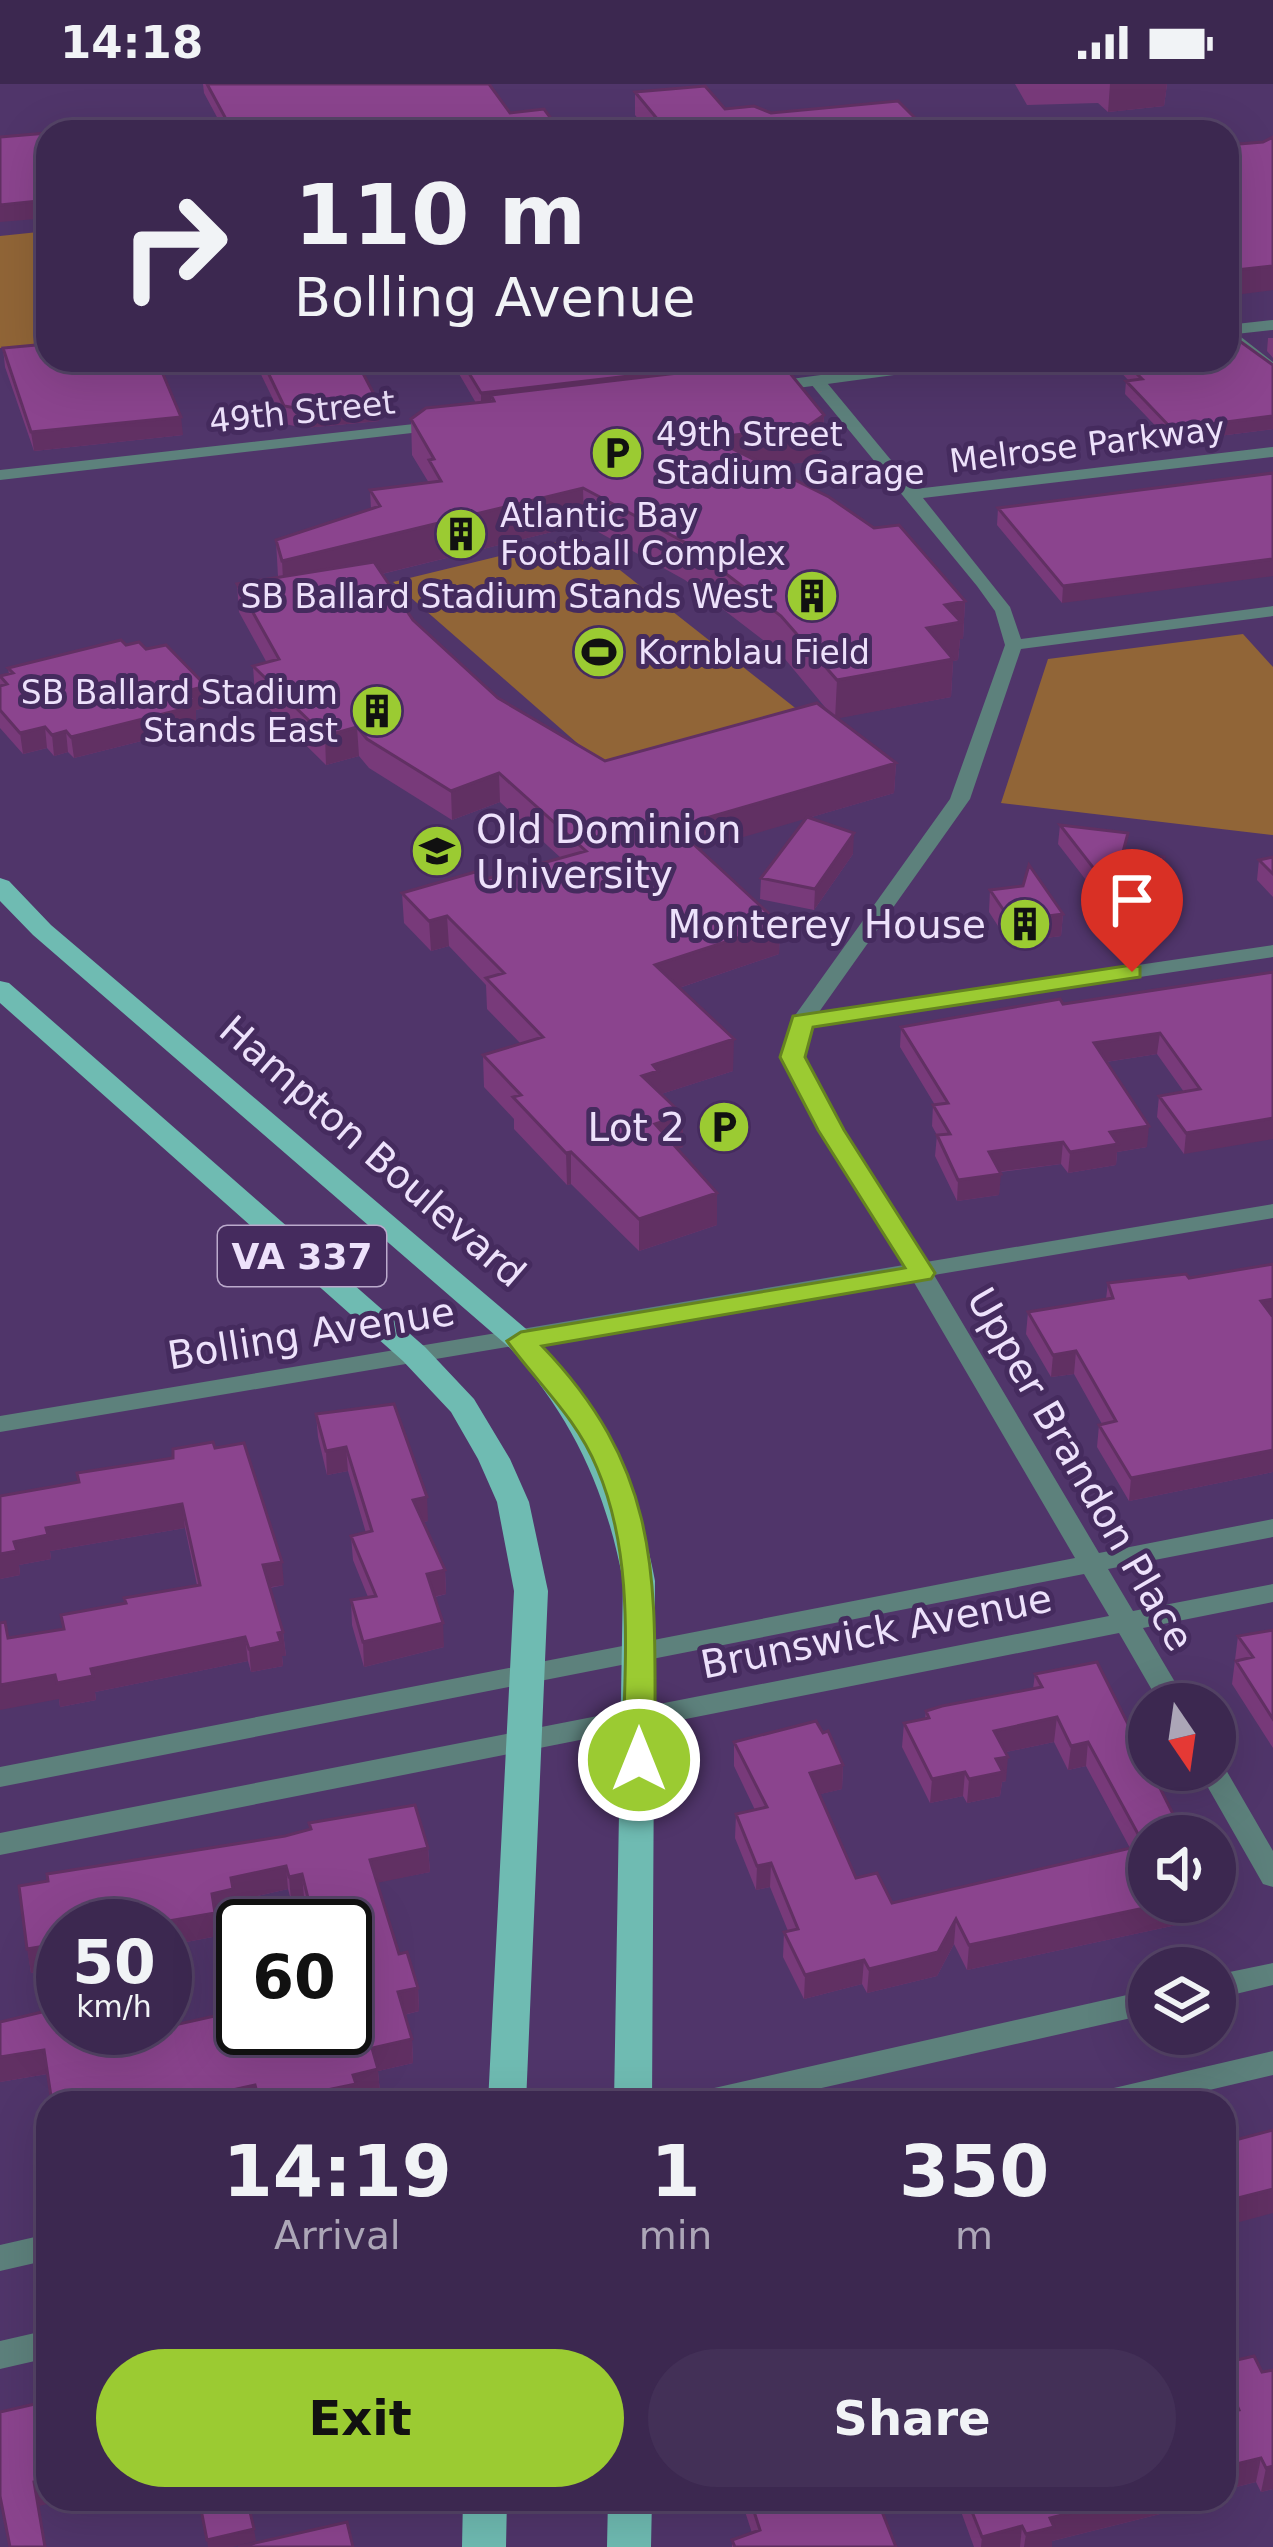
<!DOCTYPE html>
<style>
body{margin:0;font-family:"DejaVu Sans",sans-serif;background:#433057;color:#f1f3f6;height:100vh;display:flex;flex-direction:column;font-size:45px;white-space:nowrap}
*{box-sizing:border-box;margin:0}
p{font-size:39px;color:#aca6b7}
.icon{flex:none;width:66px;height:66px;fill:none;stroke:currentColor;stroke-width:2;stroke-linecap:round;stroke-linejoin:round}
.map{position:relative;flex:1;overflow:hidden}
.side{position:absolute;left:36px;top:2007px;width:1200px;height:420px;display:flex;flex-direction:column;background:#3c2850;border-radius:36px;box-shadow:0 12px 48px #0002,0 0 0 3px #554467}
.side>*{flex:none}
.top-card{position:absolute;left:36px;top:36px;width:1203px;height:252px;border-radius:36px;box-shadow:0 12px 48px #0002,0 0 0 3px #554467;background:#3c2850;color:#f1f3f6;overflow:hidden}
.needle{width:78px;rotate:167deg}
.buttons{position:absolute;left:1128px;top:1599px;display:grid;gap:24px}
.buttons a{display:grid;place-items:center;width:108px;height:108px;border-radius:50%;background:#3c2850;box-shadow:0 12px 48px #0002,0 0 0 3px #554467;font-size:60px}
.speed{position:absolute;left:36px;top:1815px;display:flex;gap:24px;font-size:60px;font-weight:700;text-align:center}
.speed>*{display:grid;place-content:center;width:156px;height:156px;border-radius:50%;background:#3c2850;box-shadow:0 12px 48px #0002,0 0 0 3px #554467;line-height:1}
.speed small{font-size:30px;font-weight:400}
.speed .limit{border:6px solid #111;border-radius:18px;background:#fff;color:#111}
.pin{position:absolute;display:grid;place-items:center;width:102px;height:102px;color:#fff;margin:-123px -51px;border-radius:50% 50% 50% 0;rotate:-45deg;box-shadow:0 0 12px #0007}
.pin .icon{rotate:45deg}
.me{position:absolute;width:132px;margin:-66px;rotate:0deg;stroke-linejoin:round;filter:drop-shadow(0 0 9px #0008)}
.turn{display:flex;align-items:center;gap:42px;height:252px;padding:0 60px;font-size:54px}
.turn .icon{width:156px;height:156px;stroke-width:2.5}
.turn b{display:block;font-size:84px;line-height:102px}
.eta{display:flex;justify-content:space-evenly;align-items:center;height:204px;text-align:center}
.eta b{font-size:72px;font-weight:600;line-height:84px}
.action{display:flex;gap:24px;margin-top:auto;padding:24px 60px}
.action a{flex:1;height:138px;border-radius:72px;background:#9bcb32;color:#111;font-size:48px;font-weight:600;line-height:138px;text-align:center}
.action a+a{background:#433057;color:#f1f3f6}
.status{display:flex;justify-content:space-between;align-items:center;height:84px;padding:0 60px;background:#3c2850;direction:ltr}
.status svg{height:33px;fill:currentColor}
.map>svg:first-child{display:block}
.green{fill:#916537}
.lines{fill:none;stroke-linecap:round;stroke-linejoin:round}
.minor{fill:#5d817c;fill-rule:evenodd}
.tertiary{fill:#5d817c;fill-rule:evenodd}
.primary{fill:#6fbbb2;fill-rule:evenodd}
.wall{fill:#783a7a;fill-rule:evenodd}
.shaded-wall{fill:#613063}
.building{fill:#8b448e;stroke:#613063;stroke-width:3}
.route{fill:#9bcb32;stroke:#658420;stroke-width:3}
.labels{text-anchor:middle;stroke-width:10;stroke-linejoin:round;paint-order:stroke}
.far-street-label{font-size:33px;fill:#ede1fb;stroke:#452b5e}
.far-poi-label{font-size:33px;fill:#ede1fb;stroke:#452b5e;text-anchor:start}
.shield{fill:#452b5e;stroke:#bac;stroke-width:3}
.shield-label{font-size:36px;font-weight:bold;fill:#ede1fb}
.poi-label{font-size:39px;fill:#ede1fb;stroke:#452b5e;text-anchor:end}
.street-label{font-size:39px;fill:#ede1fb;stroke:#452b5e}
</style>
<div class="status"><b>14:18</b><svg viewBox="0 0 49 12"><path d="M0 12V9h3v3zM5 12V6h3v6zM10 12V3h3v9zM15 12V0h3v12zM26 1h20v11H26zM47 4h2v5h-2z"/></svg></div>
<div class="map">
<svg width="1273" height="2463" viewBox="0 0 1273 2463">
<rect width="100%" height="100%" fill="#50356a"/>
<path class="green" d="M48 147V260L0 264V152Z
M578 453 813 638 616 693 393 498Z
M1243 550 1273 583V751L1001 719 1048 575Z"/>
<g class="lines">
<path class="minor" d="M1227 242 1273 278V291L1227 255Z
M811 294H823L915 405 1273 363V373L923 414 1010 523 1021 555 1273 522V532L1021 565 970 715 819 928 1273 861V873L811 942 804 973 842 1046 926 1178 1273 1120V1134L934 1191 1099 1469 1273 1435V1453L1108 1485 1133 1527 1273 1500V1518L1143 1544 1188 1620H1160L1119 1549 0 1771V1749L1109 1532 1084 1490 0 1703V1683L1075 1474 912 1195 0 1348V1332L904 1181 820 1046 782 973 791 937 950 715 1005 561 995 527 977 502 811 300Z
M1215 1677 1222 1679 1273 1767V1803L1263 1800 1198 1686H1215Z
M1273 1879V1901L1215 1915V1891Z
M1149 1906V1930L755 2019H685L690 2010 701 2007Z
M1273 1967V1991L1154 2019H1085L1090 2010 1101 2007Z
M48 2150V2176L0 2187V2161Z
M48 2246V2274L0 2285V2257Z"/>
<path class="tertiary" d="M1273 236V246L1227 251V241Z
M934 276H976L968 281 768 308 760 303 768 298Z
M441 337 447 339V345L0 396V386Z"/>
<path class="primary" d="M0 794 9 797 51 841 532 1250C598 1323 637 1400 655 1497L652 2019H614L623 1497C606 1406 572 1333 510 1264L33 851 0 817Z
M0 897 9 899 425 1263 474 1315 510 1375 529 1418 548 1507 526 2019H488L514 1507 497 1418 478 1375 451 1328 403 1277 0 919Z
M463 2415H507L506 2463H462Z
M608 2415H652L651 2463H607Z"/>
</g>
<path class="wall" d="M203 0H489L510 29 561 48H225L204 9Z
M1015 0H1167L1164 22 1108 28 1098 19 1027 21Z
M635 8 725 25 929 48H649L635 31Z
M1268 254H1273V274L1267 267Z
M3 264 183 351 34 367 5 283Z
M254 276H356L379 337 304 344 285 340Z
M451 276H730L733 282 751 287 824 331 822 367 807 378 768 382 965 517 963 555H960L958 576 953 577 951 613 837 634 896 679 894 709 808 734 853 770 814 826 760 815 761 794 806 734 700 765 780 840 779 870 679 904 733 987 661 1010 683 1031V1063L677 1065 717 1109V1141L639 1167 571 1100 567 1101 514 1045V1035L484 1003 483 971 521 960 487 925 486 901 449 862 431 867 404 839 402 809 482 796 561 774 500 718 452 736 369 684 359 672 326 681 255 611 253 582 267 579 239 528 237 500 278 493 276 456 371 425 370 406 429 399 412 371 411 335 476 319ZM584 440 685 496 780 569 829 628 605 677 498 614 413 536 382 490Z
M1118 276H1227L1273 281V345L1171 358 1125 310 1126 297H1129L1117 284Z
M1273 389 1062 519 997 441 998 424Z
M126 561 146 565 206 602 208 623 196 626V636L188 638 189 645 74 674 68 668 54 672 47 664 23 670 0 644V592L9 590 8 584Z
M1060 741 1126 769 1164 773 1162 792 1149 842 1124 845 1058 760Z
M1273 773V813L1257 796 1259 776Z
M1023 802 1063 830 1061 852 1009 859 989 828 990 806Z
M1273 888 1184 1070 1157 1033 1159 1012 1184 1008 1157 970 1106 978 1147 1063 1117 1068 1116 1081 1068 1089 1061 1080 1000 1088 999 1111 957 1117 935 1072 937 1051 932 1042 933 1021H935L900 963 901 943Z
M1273 1180V1388L1129 1417 1097 1363 1099 1341 1102 1340 1074 1290 1051 1293 1026 1250 1028 1228 1106 1215 1108 1199 1189 1194Z
M316 1330 428 1437 423 1438 445 1486 446 1510 435 1513 444 1563 364 1583 352 1541 351 1516 368 1513 353 1476 351 1452 366 1449 348 1387 327 1391 318 1353Z
M215 1364 284 1501 270 1504 283 1548 286 1572H282L283 1582 251 1588 248 1577 95 1608 96 1616 60 1623 59 1615 8 1554 63 1545 125 1520 197 1501 185 1444 50 1467 51 1475 19 1481 20 1491 0 1495 79 1398Z
M1273 1546V1664L1232 1600 1238 1552Z
M1097 1578 1209 1834 967 1886 954 1860 937 1892 867 1909 862 1900 804 1915 783 1873 784 1848 788 1847 770 1803 756 1806 735 1754 736 1730 755 1726 734 1682V1658L843 1681 842 1705 820 1710 856 1794 892 1819 1130 1764 1086 1682 1068 1686 1054 1658 1006 1668V1697L1002 1698 1000 1712 967 1719 963 1712 930 1719 902 1663 904 1639 925 1635 926 1627 1033 1605 1035 1590Z
M415 1721 428 1764 430 1788 377 1798 399 1870 407 1868 418 1904 419 1927 404 1931 412 1955 413 1979 378 1987 380 2009 357 2014V2019H52L47 1990 0 1998V1938L63 1923V1944H161L219 1931 229 1967 332 1944H345V1842H311L304 1813 291 1816 288 1805 235 1817 236 1829 215 1833 218 1852 165 1862V1842H63V1883L31 1889 19 1802 48 1797 47 1790 285 1752 310 1745 309 1739Z
M1254 2272 1273 2405 1261 2408 1256 2398 1224 2406V2330L1226 2329 1224 2279Z
M741 2415H859L896 2463H732V2456L752 2449Z
M959 2415H1184L1165 2420 1164 2429 1052 2457V2463H974L959 2422Z"/>
<path class="shaded-wall" d="M1110 0H1167L1164 22 1108 28Z
M48 116V134L0 138V121Z
M1273 182V206L1227 212V187Z
M733 280V298L494 317 491 311V327L481 328V309Z
M378 318 379 337 304 344 302 325Z
M824 331 822 367 807 378 710 390 711 354Z
M1273 332V345L1171 358 1172 345Z
M181 333 183 351 34 367 31 348Z
M583 404 584 440 284 514 282 477Z
M1273 475V492L1062 519 1063 502Z
M965 517 963 555H960L958 576 953 577 951 613 835 635 837 596 927 544 945 521Z
M206 602 208 623 196 626V636L188 638 189 645 74 674 71 653 181 618 187 607Z
M45 643 47 664 23 670 20 649Z
M357 643 359 672 326 681 325 652Z
M66 647 68 668 54 672 52 651Z
M896 679 894 709 675 773V743Z
M499 689 500 718 452 736 451 707Z
M854 749 853 770 814 826 815 805Z
M1164 773 1162 792 1149 842 1124 845 1126 826Z
M1063 830 1061 852 1009 859 1011 837Z
M447 832 449 862 431 867 429 837Z
M780 840 779 870 655 912V881Z
M1160 949 1157 970 1092 980 1094 959Z
M734 955 733 987 658 1011 642 992 653 981Z
M683 1031V1063L655 1072V1040Z
M1273 1034V1055L1184 1070 1186 1049Z
M1149 1042 1147 1063 1117 1068 1116 1081 1068 1089 1070 1068 1110 1048Z
M1063 1058 1061 1080 988 1089 989 1068Z
M571 1068V1100L567 1101 566 1069Z
M1001 1090 999 1111 957 1117 958 1096Z
M717 1109V1141L639 1167V1135Z
M1273 1215V1236L1261 1217Z
M1076 1267 1074 1290 1051 1293 1053 1271Z
M346 1363 348 1387 327 1391 326 1367Z
M1273 1366V1388L1129 1417 1131 1394Z
M427 1413 428 1437 415 1440 413 1416Z
M182 1420 185 1444 50 1467 51 1475 19 1481 20 1491 0 1495V1470L14 1458 46 1444Z
M282 1478 284 1501 265 1504 263 1481Z
M445 1486 446 1510 428 1514 427 1490Z
M443 1539 444 1563 364 1583 363 1558Z
M283 1548 286 1572H282L283 1582 251 1588 249 1565 278 1549Z
M245 1553 248 1577 95 1608 96 1616 60 1623 59 1615 0 1626V1601Z
M1057 1633 1054 1658 992 1671 994 1647Z
M1088 1658 1086 1682 1068 1686 1071 1662Z
M1008 1673 1006 1697 1002 1698 1000 1712 967 1719 969 1695 996 1675Z
M843 1681 842 1705 809 1713 810 1689Z
M965 1688 963 1712 930 1719 932 1695Z
M428 1764 430 1788 372 1800 370 1776Z
M771 1779 770 1803 756 1806 757 1782Z
M286 1782 288 1805 235 1817 236 1829 215 1833 218 1852 165 1862V1842H158L157 1839 212 1810 231 1794Z
M302 1790 304 1813 291 1816 289 1793Z
M1173 1818H1212L1209 1834 967 1886 969 1861Z
M156 1828 157 1842H96V1839Z
M956 1835 954 1860 937 1892 867 1909 869 1885Z
M63 1859V1883L31 1889 27 1865Z
M864 1876 862 1900 804 1915 805 1891Z
M418 1904 419 1927 399 1932 398 1908Z
M412 1955 413 1979 378 1987 380 2009 357 2014V2019H292L302 2011 353 1991 372 1964Z
M44 1966 47 1990 0 1998V1973Z
M255 2001 257 2019H186V2016Z
M1273 2105V2129L1232 2140V2144L1224 2146V2121L1234 2115Z
M1261 2374 1256 2398 1224 2406V2383Z
M1273 2382V2405L1261 2408 1266 2384Z
M48 2395V2415H69L39 2422 34 2398Z
M1127 2415H1184L1165 2420 1164 2429 1052 2457V2463H1024L1026 2450 1050 2434Z
M1022 2442 1020 2463H981L982 2453Z
M254 2445 256 2457 233 2463H208L207 2456Z"/>
<path class="building" d="M207 0H489L510 29 544 25 561 48H233Z
M705 2 725 25 754 22 771 29 898 17 929 48H668L635 8Z
M48 49V116L0 121V53Z
M1273 53V182L1227 187V61L1263 58Z
M1241 258 1273 281V332L1172 345 1126 297 1142 295 1123 276H1227V259Z
M48 260V276H157L181 333 31 348 3 264Z
M262 276H356L378 318 302 325 284 322Z
M461 276H730L733 280 481 309Z
M746 281 751 287 785 283 824 331 808 342 711 354 829 413 874 444 899 441 965 517 945 521 961 538 927 544 953 575 837 596 781 532 686 459 583 404 282 477 276 456 380 422 370 406 441 397 429 376 434 375 411 335 426 324 494 317 491 311Z
M1273 389V475L1063 502 998 424Z
M374 478 413 536 498 614 605 677 817 619 896 679 675 743 780 840 655 881 734 955 653 981 658 987 642 992 683 1031 655 1040 717 1109 639 1135 571 1068 566 1069 513 1013 521 1011 483 971 543 953 486 894 504 889 447 832 429 837 402 809 475 788 482 796 586 767 499 689 451 707 367 655 357 643 325 652 253 582 279 575 237 500Z
M121 556 126 561 139 558 146 565 166 561 206 602 187 607 195 615 181 618 187 624 71 653 66 647 52 651 45 643 20 649 0 626V602L7 600 0 592 13 589 8 584Z
M807 733 854 749 815 805 761 794Z
M1060 741 1128 749 1123 768 1164 773 1151 822 1126 826Z
M1273 773V790L1259 776Z
M1029 781 1063 830 1011 837 990 806 1023 802Z
M1273 888V1034L1186 1049 1159 1012 1200 1005 1160 949 1094 959 1149 1042 1110 1048 1118 1060 1070 1068 1063 1058 989 1068 1001 1090 958 1096 937 1051 950 1050 933 1021 948 1019 901 943 1060 915 1063 920Z
M1273 1180V1215L1261 1217 1273 1233V1366L1131 1394 1099 1341 1116 1337 1076 1267 1053 1271 1028 1228 1113 1214 1108 1199 1186 1190 1189 1194Z
M394 1320 427 1413 413 1416 445 1486 427 1490 443 1539 363 1558 351 1516 376 1512 351 1452 372 1447 346 1363 326 1367 316 1330Z
M213 1358 215 1364 244 1359 282 1478 263 1481 283 1548 278 1549 281 1558 249 1565 245 1553 91 1585 93 1592 57 1599 55 1591 0 1601V1539L5 1538 8 1554 64 1545 61 1531 126 1519 124 1514 200 1501 182 1420 46 1444 48 1451 14 1458 17 1467 0 1470V1412L79 1398 77 1389 173 1374V1365Z
M1273 1546V1635L1236 1577 1253 1573 1238 1552Z
M1097 1578 1149 1682V1686H1151L1184 1752H1149V1818H1173L969 1861 956 1835 938 1868 869 1885 864 1876 805 1891 784 1848 798 1845 771 1779 757 1782 736 1730 767 1723 734 1658 816 1637 823 1649 828 1647 843 1681 810 1689 856 1794 877 1789 892 1819 1144 1761 1088 1658 1071 1662 1057 1633 994 1647 1008 1673 996 1675 1003 1688 969 1695 965 1688 932 1695 904 1639 929 1634 926 1627 942 1622 1042 1603 1035 1590Z
M415 1721 428 1764 370 1776 399 1870 407 1868 418 1904 398 1908 412 1955 372 1964 378 1985 353 1991 356 2000 302 2011 304 2016 292 2019H260L255 2001 186 2016 187 2019H52L44 1966 0 1973V1938L63 1923V1944H161L219 1931 229 1967 332 1944H345V1842H315L302 1790 289 1793 286 1782 231 1794 233 1805 212 1810 215 1829 157 1839 156 1828 96 1839V1842H63V1859L27 1865 19 1802 48 1797 47 1790 285 1752 311 1745 309 1739Z
M1273 2046V2105L1234 2115 1236 2119 1224 2121V2059Z
M1254 2272 1262 2288 1273 2286V2382L1266 2384 1261 2374 1224 2383V2329L1239 2326 1224 2292V2279Z
M48 2317V2395L34 2398 45 2463H10L0 2412V2328Z
M199 2415H247L254 2445 207 2456Z
M750 2415H859L860 2419 877 2415 896 2463H735L732 2456 760 2446Z
M967 2415H1127L1050 2434 1054 2443 1026 2450 1022 2442 982 2453Z
M347 2438 353 2463H238Z"/>
<path class="route" d="M1132 881 1140 883V893L813 943 805 973 844 1046 935 1189 931 1195 542 1262C669 1394 654 1507 655 1676L651 1684H628L623 1676C624 1579 636 1475 597 1384 576 1333 538 1300 507 1257L521 1248 905 1184 818 1046 780 973 793 932Z"/>
<defs>
<g id="parking-disc" transform="scale(2.7)"><circle r="9.5" fill="#9bcb32" stroke="#452b5e"/><path d="M-3.5-5.5H1a3.5 3.5 0 0 1 0 7H-1V5.5H-3.5ZM-1-3.4V-.6H.8a1.4 1.4 0 0 0 0-2.8Z" fill="#111"/></g>
<g id="building-disc" transform="scale(2.7)"><circle r="9.5" fill="#9bcb32" stroke="#452b5e"/><path d="M-4-6H4V6H1V3H-1V6H-4ZM-2.5-4.3h1.7v1.8h-1.7ZM.8-4.3h1.7v1.8H.8ZM-2.5-1h1.7V.8h-1.7ZM.8-1h1.7V.8H.8Z" fill="#111"/></g>
<g id="stadium-disc" transform="scale(2.7)"><circle r="9.5" fill="#9bcb32" stroke="#452b5e"/><path d="M0-5a6.5 5 0 1 0 0 10a6.5 5 0 1 0 0-10ZM-3.5-1.8h7v3.6h-7Z" fill="#111"/></g>
<g id="university-disc" transform="scale(2.7)"><circle r="9.5" fill="#9bcb32" stroke="#452b5e"/><path d="M0-5L7-2L0 1L-7-2ZM-4 1L0 2.5L4 1V4Q0 6-4 4Z" fill="#111"/></g>
</defs>
<g fill-rule="evenodd">
<use href="#parking-disc" x="617" y="369"/>
<use href="#building-disc" x="461" y="450"/>
<use href="#building-disc" x="812" y="512"/>
<use href="#stadium-disc" x="599" y="568"/>
<use href="#building-disc" x="377" y="627"/>
<use href="#university-disc" x="437" y="767"/>
<use href="#building-disc" x="1025" y="840"/>
<use href="#parking-disc" x="724" y="1043"/>
</g>
<g class="labels">
<g class="far-street-label">
<text transform="translate(302 327) rotate(-6)" y="12">49th Street</text>
<text transform="translate(1087 360) rotate(-7)" y="12">Melrose Parkway</text>
</g>
<g class="far-poi-label">
<text x="656" y="362">49th Street<tspan x="656" dy="38">Stadium Garage</tspan></text>
<text x="500" y="443">Atlantic Bay<tspan x="500" dy="38">Football Complex</tspan></text>
<text x="773" y="524" text-anchor="end">SB Ballard Stadium Stands West</text>
<text x="638" y="580">Kornblau Field</text>
<text x="338" y="620" text-anchor="end">SB Ballard Stadium<tspan x="338" dy="38">Stands East</tspan></text>
</g>
<rect class="shield" x="218" y="1142" width="168" height="60" rx="9"/>
<g class="shield-label">
<text x="302" y="1185">VA 337</text>
</g>
<g class="poi-label">
<text x="476" y="759" text-anchor="start">Old Dominion<tspan x="476" dy="45">University</tspan></text>
<text x="986" y="854">Monterey House</text>
<text x="685" y="1057">Lot 2</text>
</g>
<g class="street-label">
<text transform="translate(373 1067) rotate(41)" y="14">Hampton Boulevard</text>
<text transform="translate(311 1249) rotate(-9)" y="14">Bolling Avenue</text>
<text transform="translate(1081 1385) rotate(60)" y="14">Upper Brandon Place</text>
<text transform="translate(876 1547) rotate(-11)" y="14">Brunswick Avenue</text>
</g>
</g>
</svg>
<div class="buttons">
<a><svg class="needle" viewBox="-14 -14 28 28"><path d="M0-13l5 13h-10z" fill="#e53935"/><path d="M0 13l5-13h-10z" fill="#aca6b7"/></svg></a>
<a><svg class="icon" aria-label="sound" viewBox="0 0 24 24"><path d="M4 9h4l5-4v14l-5-4H4zM17 9q2 3 0 6"/></svg></a>
<a><svg class="icon" aria-label="layers" viewBox="0 0 24 24"><path d="M12 4l9 5-9 5-9-5zM3 14l9 5 9-5"/></svg></a>
</div>
<div class="speed"><div>50<small>km/h</small></div><div class="limit">60</div></div>
<div class="pin" style="left:1132px;top:888px;background:#d93025"><svg class="icon" aria-label="arrive" viewBox="0 0 24 24"><path d="M6 21V4h12l-3 4 3 4H6"/></svg></div>
<svg class="me" style="left:639px;top:1676px" viewBox="-20 -20 40 40"><circle r="17" fill="#9bcb32" stroke="#fff" stroke-width="3"/><path d="M0-11L8 9 0 5-8 9z" fill="#fff"/></svg>
<div class="top-card">
<div class="turn"><svg class="icon" aria-label="right" viewBox="0 0 24 24"><path d="M7 20v-9h11M14 6l5 5-5 5"/></svg><div><b>110 m</b>Bolling Avenue</div></div>
</div>
<section class="side">
<div class="eta">
<div><b>14:19</b><p>Arrival</p></div>
<div><b>1</b><p>min</p></div>
<div><b>350</b><p>m</p></div>
</div>
<div class="action"><a>Exit</a><a>Share</a></div>
</section>
</div>
